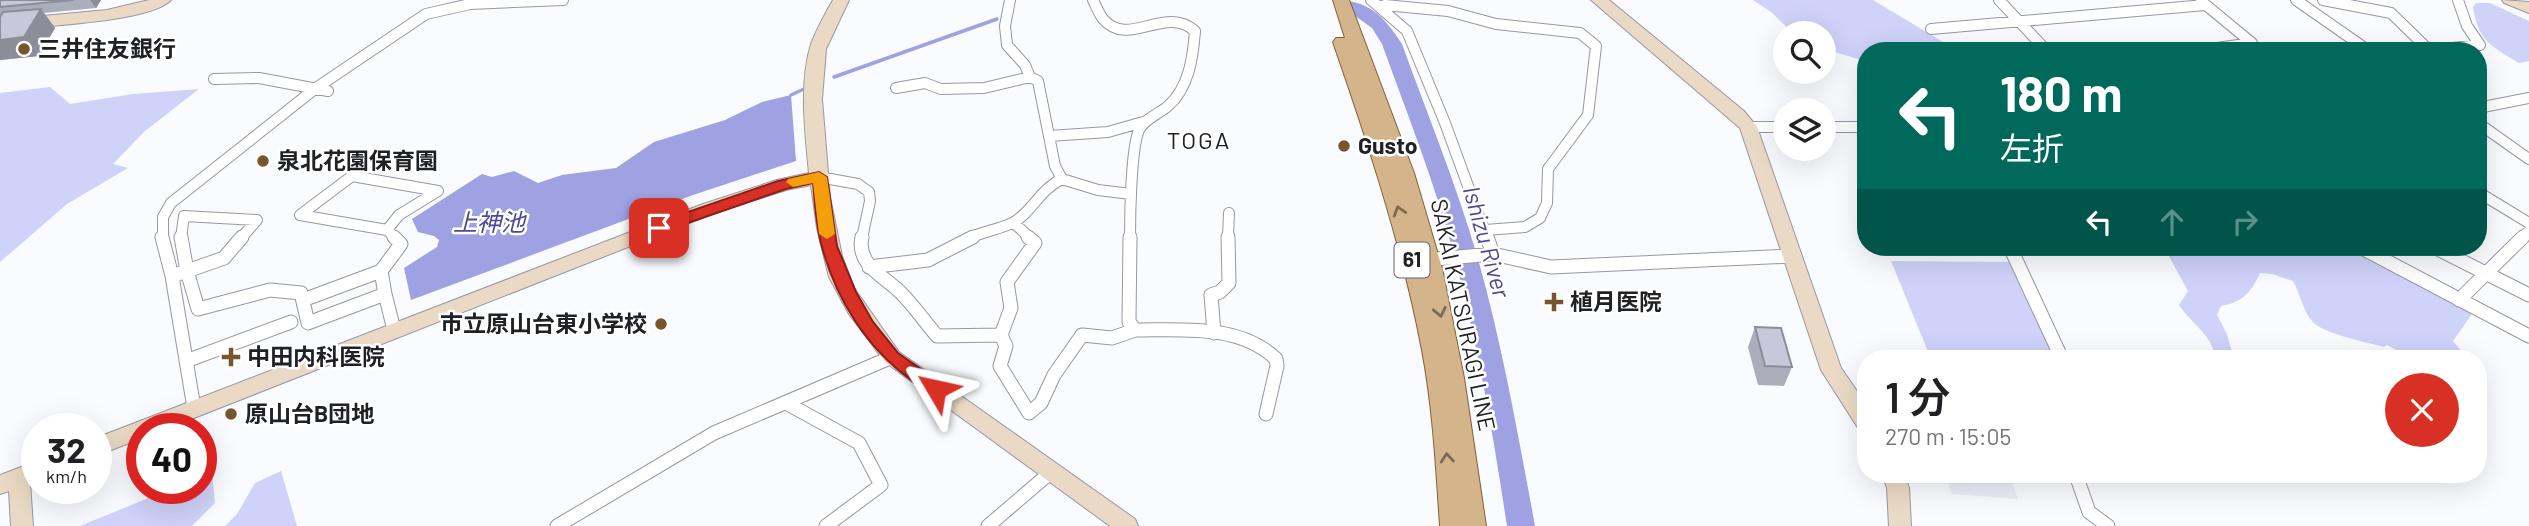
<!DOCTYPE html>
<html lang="ja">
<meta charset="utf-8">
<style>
body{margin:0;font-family:Barlow,"Noto Sans JP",sans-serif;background:#f2f2f2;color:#202124;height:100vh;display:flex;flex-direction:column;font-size:26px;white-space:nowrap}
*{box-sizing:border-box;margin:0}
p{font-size:23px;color:#757577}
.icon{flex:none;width:38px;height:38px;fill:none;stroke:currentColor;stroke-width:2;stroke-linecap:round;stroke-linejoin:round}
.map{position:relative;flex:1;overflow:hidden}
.panel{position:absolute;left:1857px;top:350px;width:630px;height:133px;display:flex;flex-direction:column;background:#fff;border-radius:28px;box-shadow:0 7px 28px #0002}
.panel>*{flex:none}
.top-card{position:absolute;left:1857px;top:42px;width:630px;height:214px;border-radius:28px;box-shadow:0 7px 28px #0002;background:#00695c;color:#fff;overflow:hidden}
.buttons{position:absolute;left:1773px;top:21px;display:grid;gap:14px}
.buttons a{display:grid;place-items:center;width:63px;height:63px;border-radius:50%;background:#fff;box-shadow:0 7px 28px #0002;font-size:35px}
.speed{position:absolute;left:21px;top:413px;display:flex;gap:14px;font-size:35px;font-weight:700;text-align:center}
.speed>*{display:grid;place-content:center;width:91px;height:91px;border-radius:50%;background:#fff;box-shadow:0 7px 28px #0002;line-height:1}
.speed small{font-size:18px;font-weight:400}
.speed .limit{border:10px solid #d22;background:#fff;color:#111}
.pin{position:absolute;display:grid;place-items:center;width:60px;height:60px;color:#fff;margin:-30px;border-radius:14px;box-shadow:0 4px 10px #0006}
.me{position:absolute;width:77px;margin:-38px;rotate:306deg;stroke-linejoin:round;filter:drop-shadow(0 0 5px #0008)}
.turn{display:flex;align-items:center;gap:24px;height:147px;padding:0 28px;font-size:32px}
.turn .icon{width:91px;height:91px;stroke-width:2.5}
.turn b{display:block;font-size:49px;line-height:60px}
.lanes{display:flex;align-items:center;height:66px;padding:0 28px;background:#0003;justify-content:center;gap:35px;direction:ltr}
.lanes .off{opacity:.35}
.round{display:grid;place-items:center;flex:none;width:74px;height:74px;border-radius:37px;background:#f2f2f2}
.headline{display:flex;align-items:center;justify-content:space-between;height:119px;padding:0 28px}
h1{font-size:42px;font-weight:600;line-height:52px}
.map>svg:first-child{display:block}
.built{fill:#ecedf7}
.green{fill:#cfd2f9}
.water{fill:#9ea2e2}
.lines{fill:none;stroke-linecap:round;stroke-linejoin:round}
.stream{stroke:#9ea2e2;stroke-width:3.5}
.river{fill:#9ea2e2;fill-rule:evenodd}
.street-far1-casing{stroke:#9697a7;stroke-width:12}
.street-casing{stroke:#9697a7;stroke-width:15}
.secondary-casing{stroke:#9697a7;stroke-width:2}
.primary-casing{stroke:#836135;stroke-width:2}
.street-far1{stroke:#fff;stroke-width:10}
.street{stroke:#fff;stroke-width:13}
.secondary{fill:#eadac5;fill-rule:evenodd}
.primary{fill:#d4b58b;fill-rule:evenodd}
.wall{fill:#abadbb}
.shaded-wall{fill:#8b8d99}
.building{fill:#c7c9da;stroke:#8b8d99;stroke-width:2}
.oneway{stroke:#7a6b59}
.route{fill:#d93025;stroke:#8d1f18;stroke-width:2}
.slow{fill:#f59e0b}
.poi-dot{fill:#77562d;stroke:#fff;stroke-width:2.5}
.labels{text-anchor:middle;stroke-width:5;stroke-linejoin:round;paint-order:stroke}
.shield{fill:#fff;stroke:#636468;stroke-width:2}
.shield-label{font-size:21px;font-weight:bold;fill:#202127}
.poi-label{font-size:23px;font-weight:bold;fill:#202127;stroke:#fff;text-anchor:start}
.street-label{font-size:23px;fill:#202127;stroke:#fff}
.neighbourhood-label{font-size:24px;letter-spacing:2px;fill:#202127;stroke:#fff}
.water-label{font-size:24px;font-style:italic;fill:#4c4a97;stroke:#fff}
</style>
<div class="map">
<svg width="2529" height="526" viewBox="0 0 2529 526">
<rect width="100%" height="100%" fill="#fafbfe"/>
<path class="built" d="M1944 474H2009L2018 499 1952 494Z"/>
<path class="green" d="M1753 0H1873L1958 51H1866L1865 61 1824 49V33H1793L1771 12Z
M2476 3H2490L2529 21V61L2519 63C2491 46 2478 41 2473 7Z
M50 87 70 104 133 94 199 89 145 131 113 164 128 168 67 204 0 262V93Z
M2164 247H2350L2472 314 2453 341 2463 353 2474 359 2410 358 2387 345 2384 347C2367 342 2322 334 2312 321 2303 311 2300 293 2293 281L2272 274 2260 273C2252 292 2241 303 2221 306L2217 315 2227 334 2234 359H2212L2215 356C2211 334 2191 323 2179 305L2188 291Z
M1891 261 2012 262 2054 359H1931Z
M281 471 297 526H225L237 514 255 483Z
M212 472 215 503 192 526H80L173 488H201V477Z"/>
<path class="water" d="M791 95 796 161 693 195 411 300 404 268 437 247 439 240 434 236 418 232 412 219 482 174 492 177 514 171 538 183 562 175 616 168 654 142 725 120 762 102Z"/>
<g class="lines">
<path class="stream" d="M834 77 997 19
M791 95 804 89"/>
<path class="river" d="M1333 0C1369 0 1383 15 1402 44 1429 119 1460 193 1481 270 1504 354 1519 440 1535 526H1507C1494 441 1480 355 1458 271 1439 193 1409 119 1382 44L1372 28Z"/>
<g class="street-far1-casing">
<path id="street-far1" d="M1010 0 1005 26 1007 45 1025 65 1030 77 1038 81 1055 166 1062 179 1098 190 1131 194
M1093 0C1096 6 1099 14 1103 19 1129 49 1165 4 1195 31 1193 57 1189 88 1168 106 1159 114 1144 119 1139 130 1131 148 1130 216 1130 238
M1371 0 1407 31 1445 123 1487 238
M1999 0 2047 51
M2296 0 2369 51
M2323 0 2391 13 2429 50
M1380 7 1385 5 1448 11 1496 24 1580 33 1596 46 1588 115 1548 169 1547 203 1540 218 1525 227 1485 230
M1931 29 2205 5
M2196 51 2252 43 2201 1
M2425 51 2480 45 2467 26 2458 0
M214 79 259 78 328 91
M896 88 925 83 941 89 984 88 1030 77
M2478 108 2529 98
M2478 123 2529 159
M1748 127H1785
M1824 127H1866
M1049 136 1108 132 1143 122
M352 176 438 191 399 215 387 230 300 215Z
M819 177 858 184 869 192 870 201 862 238
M2478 192 2529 223
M1014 223 1030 238
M387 230 395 238
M163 238V217L171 203 316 88 426 14 470 4 563 0
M181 238 184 216 257 220 241 238
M970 238C983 231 998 230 1012 223 1029 216 1040 189 1062 179
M1228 238 1229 213
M2521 238 2529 231"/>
</g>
<g class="street-casing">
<path id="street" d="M162 237 172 276 194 408
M181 237 187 271
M862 237C856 265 884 276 901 293 914 306 925 322 937 336L1001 335
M1028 237 1035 243 1007 282 1011 308 1001 335 1006 346 1000 366 1029 413 1041 403 1054 375 1082 335 1112 338 1135 330 1129 322 1130 237
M1487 237 1493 254
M2010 247 2062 359
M2360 247 2529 336
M2434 247 2529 295
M1424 260 1493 254 1551 267 1793 256
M869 267 928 260 973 237
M187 271 198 309 270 290 301 293 308 323 385 294 381 271 303 300
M187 271 224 258 242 237
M381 271 401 244 394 237
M172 276 187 271
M385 294 394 330
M2459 300 2523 237
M1135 330C1182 330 1240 324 1276 359L1277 366 1266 414
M1214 333 1211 295 1220 292 1229 283 1228 237
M186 361 291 322
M786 403 859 443 881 485 826 526
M2072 474 2077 478 2089 512 2108 526
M557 526 714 433 892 357
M988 526 1051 472"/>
</g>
<g class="secondary-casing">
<path id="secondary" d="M149 0H171C149 23 35 26 0 30V20L107 10Z
M833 0H849L826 49 822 99 830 197 842 256 854 288 899 352 1135 519 1138 526H1110L885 362 849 314 829 277 817 228 811 185 786 190 717 212 166 429H142V438L96 456V438L703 204 777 180 809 173C805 133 799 82 811 44 817 28 825 14 833 0Z
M1591 0H1609L1744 111 1757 127 1841 368 1866 404V430L1858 428 1821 370 1740 128Z
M2502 0 2529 2V13L2504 3Z
M37 461V480L30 482 33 526H11L9 491 0 494V475Z
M1882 474H1904L1909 488 1911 526H1889L1887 488Z"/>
</g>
<g class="primary-casing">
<path id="primary" d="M1333 0H1349L1414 173 1442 268 1464 378 1486 526H1440C1436 467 1433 408 1422 350 1402 245 1368 143 1333 42L1336 38H1345Z"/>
</g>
<use href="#street-far1" class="street-far1"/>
<use href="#street" class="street"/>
<use href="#secondary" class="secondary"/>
<use href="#primary" class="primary"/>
</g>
<path class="wall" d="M0 0H101L96 8 44 13 55 28 39 56 0 60Z
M1755 327 1792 367 1784 386 1758 385 1748 347Z"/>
<path class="shaded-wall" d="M90 0H101L96 8Z
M41 9 55 28 39 56 0 60V40Z"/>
<path class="building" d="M0 0H74L0 7Z
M41 9 24 37 0 40V17L3 12Z
M1755 327 1781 328 1792 367 1765 366Z"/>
<defs><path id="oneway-chevron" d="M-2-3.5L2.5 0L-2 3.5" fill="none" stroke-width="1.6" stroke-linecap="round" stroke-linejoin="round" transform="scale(1.75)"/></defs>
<g class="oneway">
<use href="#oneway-chevron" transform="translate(1399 211) rotate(-107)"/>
<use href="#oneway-chevron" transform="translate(1440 312) rotate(78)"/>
<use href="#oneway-chevron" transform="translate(1447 458) rotate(-95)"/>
</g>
<path class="route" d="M819 172 827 177 837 246 856 292 873 322 898 353 942 384 944 389 942 394C929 398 919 386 910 379 867 348 836 299 822 247 816 227 815 204 813 183L786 189 659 233 651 228 653 224 778 181Z"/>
<path class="slow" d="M819 172 827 177 835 234 827 239 819 234 813 183 793 187 786 182 788 179Z"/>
<g class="poi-dot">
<circle cx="24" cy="49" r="7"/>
<circle cx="1344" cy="146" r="7"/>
<circle cx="263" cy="161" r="7"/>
<path d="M1550.5 291.5h7v7h7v7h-7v7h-7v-7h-7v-7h7z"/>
<circle cx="661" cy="324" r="7"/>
<path d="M227.5 346.5h7v7h7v7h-7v7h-7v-7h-7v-7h7z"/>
<circle cx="231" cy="414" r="7"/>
</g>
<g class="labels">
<rect class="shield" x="1394.5" y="242.5" width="35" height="35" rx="5"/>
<g class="shield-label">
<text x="1412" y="267">61</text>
</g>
<g class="poi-label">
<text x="38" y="57">三井住友銀行</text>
<text x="1358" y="154">Gusto</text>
<text x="277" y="169">泉北花園保育園</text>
<text x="1570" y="310">植月医院</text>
<text x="647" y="332" text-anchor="end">市立原山台東小学校</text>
<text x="247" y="365">中田内科医院</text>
<text x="245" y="422">原山台B団地</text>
</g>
<g class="street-label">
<text transform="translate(1463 315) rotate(78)" y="8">SAKAI KATSURAGI LINE</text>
</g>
<g class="neighbourhood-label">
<text x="1199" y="149">TOGA</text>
</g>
<g class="water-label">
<text x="489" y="231">上神池</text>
<text transform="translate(1486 242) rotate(74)" y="8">Ishizu River</text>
</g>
</g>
</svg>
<div class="buttons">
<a><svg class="icon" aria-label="search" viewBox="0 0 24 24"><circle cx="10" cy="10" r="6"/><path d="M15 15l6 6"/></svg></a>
<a><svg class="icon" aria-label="layers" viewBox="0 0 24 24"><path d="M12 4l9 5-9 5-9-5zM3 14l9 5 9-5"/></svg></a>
</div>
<div class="speed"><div>32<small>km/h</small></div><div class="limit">40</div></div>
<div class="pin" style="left:659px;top:228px;background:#d93025"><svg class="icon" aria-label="arrive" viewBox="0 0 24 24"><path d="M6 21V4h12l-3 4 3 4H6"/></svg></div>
<svg class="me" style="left:936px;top:389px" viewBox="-20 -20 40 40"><path d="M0-17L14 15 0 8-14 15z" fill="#d93025" stroke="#fff" stroke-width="4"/></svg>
<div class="top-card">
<div class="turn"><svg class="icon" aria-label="left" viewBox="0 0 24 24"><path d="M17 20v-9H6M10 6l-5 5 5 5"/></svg><div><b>180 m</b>左折</div></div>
<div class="lanes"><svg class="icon" aria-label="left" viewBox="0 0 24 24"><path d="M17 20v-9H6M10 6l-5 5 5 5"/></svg><svg class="icon off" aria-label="ahead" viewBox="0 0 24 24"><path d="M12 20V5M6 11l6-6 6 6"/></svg><svg class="icon off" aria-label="right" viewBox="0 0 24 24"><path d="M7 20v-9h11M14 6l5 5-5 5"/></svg></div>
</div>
<section class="panel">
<div class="headline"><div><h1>1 分</h1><p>270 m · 15:05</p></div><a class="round" style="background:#d93025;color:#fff"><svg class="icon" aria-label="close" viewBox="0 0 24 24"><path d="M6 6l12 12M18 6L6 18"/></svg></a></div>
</section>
</div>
